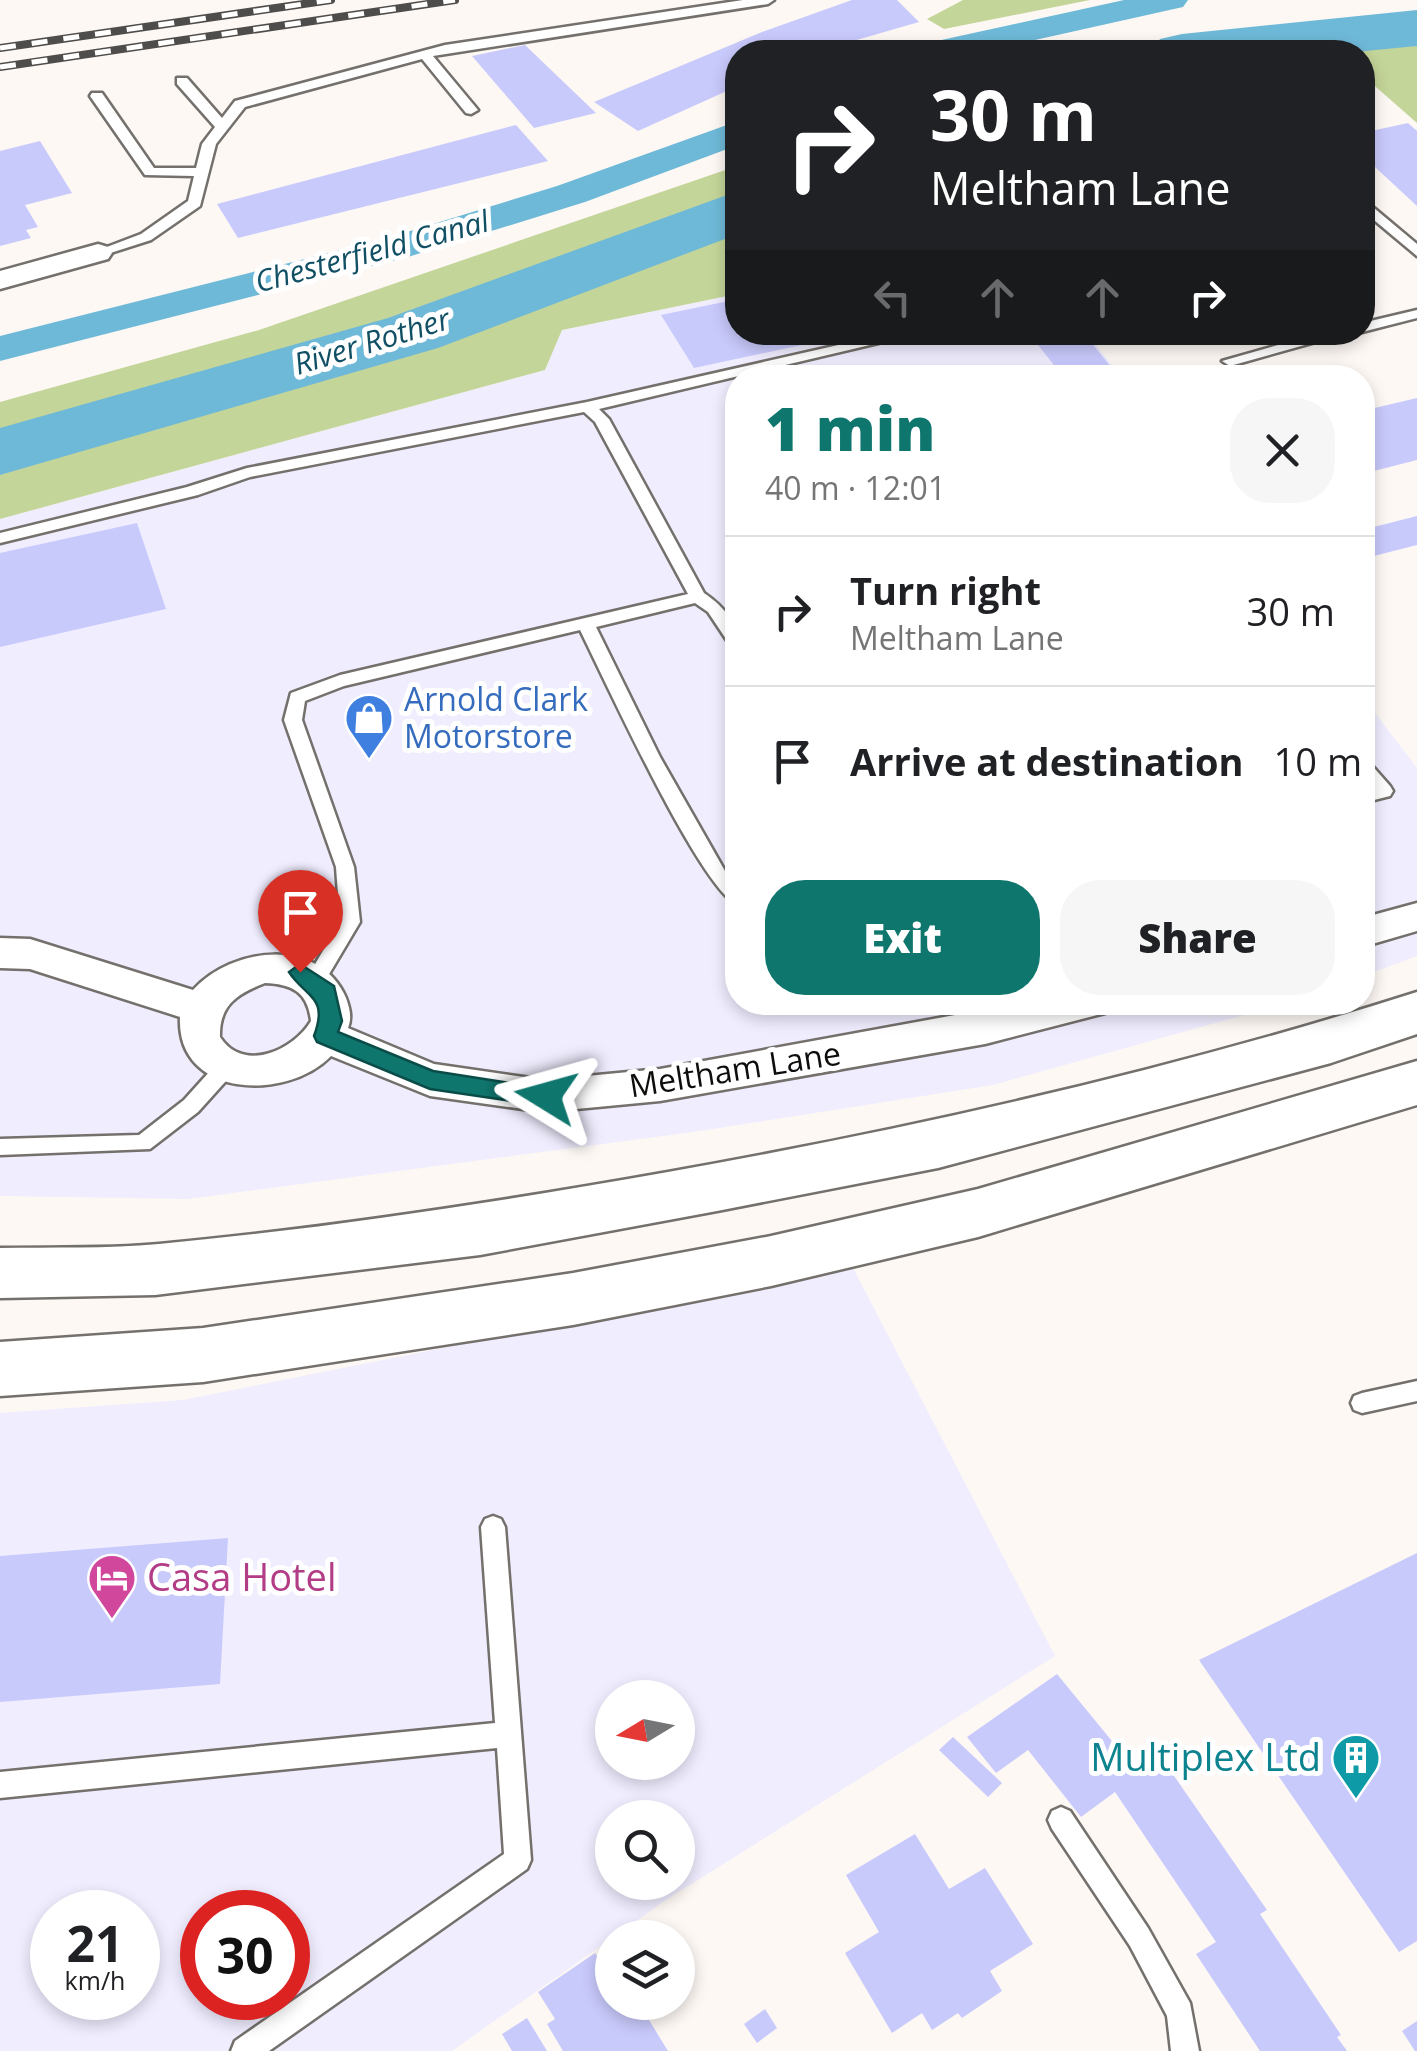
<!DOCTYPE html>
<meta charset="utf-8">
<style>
body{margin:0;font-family:"Open Sans",sans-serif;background:#f6f6f6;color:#202124;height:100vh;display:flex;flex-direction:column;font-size:38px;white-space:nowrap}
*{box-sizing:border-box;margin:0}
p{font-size:32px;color:#757577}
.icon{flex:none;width:55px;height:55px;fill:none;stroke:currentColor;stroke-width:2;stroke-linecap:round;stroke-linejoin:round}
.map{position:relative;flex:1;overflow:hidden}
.drawer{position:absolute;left:725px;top:365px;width:650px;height:650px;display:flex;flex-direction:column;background:#fff;border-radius:40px;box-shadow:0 5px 15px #0003}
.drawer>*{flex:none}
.banner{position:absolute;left:725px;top:40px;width:650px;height:305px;border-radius:40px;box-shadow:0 5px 15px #0003;background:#202124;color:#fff;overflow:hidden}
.needle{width:65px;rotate:260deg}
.buttons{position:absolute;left:595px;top:1680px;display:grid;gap:20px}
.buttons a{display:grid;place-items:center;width:100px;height:100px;border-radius:50%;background:#fff;box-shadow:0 5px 15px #0003;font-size:50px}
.speed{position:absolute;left:30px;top:1890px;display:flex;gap:20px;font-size:50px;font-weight:700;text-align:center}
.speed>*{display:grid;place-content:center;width:130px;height:130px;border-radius:50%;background:#fff;box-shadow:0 5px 15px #0003;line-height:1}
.speed small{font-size:25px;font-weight:400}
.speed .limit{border:15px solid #d22;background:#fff;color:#111}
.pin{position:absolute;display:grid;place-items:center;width:85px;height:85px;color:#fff;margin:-102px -42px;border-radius:50% 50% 50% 0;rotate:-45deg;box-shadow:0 0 10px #0007}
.pin .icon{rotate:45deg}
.me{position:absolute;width:110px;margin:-55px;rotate:278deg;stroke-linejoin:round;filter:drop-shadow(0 0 8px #0008)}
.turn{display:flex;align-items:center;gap:35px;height:210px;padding:0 40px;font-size:45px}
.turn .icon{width:130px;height:130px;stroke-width:2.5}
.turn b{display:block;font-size:70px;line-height:85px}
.lanes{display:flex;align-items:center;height:95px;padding:0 40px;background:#0003;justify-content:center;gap:50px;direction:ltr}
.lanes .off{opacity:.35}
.round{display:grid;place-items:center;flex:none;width:105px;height:105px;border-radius:40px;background:#f6f6f6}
.head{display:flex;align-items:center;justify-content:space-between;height:170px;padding:0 40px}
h1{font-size:60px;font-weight:800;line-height:75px;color:#0f766e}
.cta{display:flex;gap:20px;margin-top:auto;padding:20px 40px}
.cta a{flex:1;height:115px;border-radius:40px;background:#0f766e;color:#fff;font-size:40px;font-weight:800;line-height:115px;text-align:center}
.cta a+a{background:#f6f6f6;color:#202124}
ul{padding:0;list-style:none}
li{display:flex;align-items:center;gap:30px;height:150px;padding:0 40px;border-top:2px solid #e0e0e0}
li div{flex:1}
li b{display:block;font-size:38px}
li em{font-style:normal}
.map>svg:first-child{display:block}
.commercial{fill:#f0edff;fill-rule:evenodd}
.green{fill:#c4d599}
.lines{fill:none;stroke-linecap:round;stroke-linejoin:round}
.canal{fill:#6fb9d8;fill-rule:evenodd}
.river{fill:#6fb9d8;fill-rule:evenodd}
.building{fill:#c9cafc}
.service-casing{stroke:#74706c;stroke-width:5}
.minor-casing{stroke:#74706c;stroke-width:5}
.trunk-casing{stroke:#74706c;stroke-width:5}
.service{fill:#fff;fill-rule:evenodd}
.minor{fill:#fff;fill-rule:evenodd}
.trunk{fill:#fff;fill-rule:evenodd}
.rail-casing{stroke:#4f4d4b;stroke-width:8}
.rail{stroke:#fff;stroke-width:5;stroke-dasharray:16;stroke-linecap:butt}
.route{fill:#0f766e;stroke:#0a4d48;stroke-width:2.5}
.labels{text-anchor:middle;stroke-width:10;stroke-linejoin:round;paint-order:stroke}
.far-water-label{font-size:30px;font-style:italic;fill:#104f64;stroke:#fff}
.shop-label{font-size:32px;fill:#366cbe;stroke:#fff;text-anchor:start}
.street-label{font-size:32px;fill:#0e0d0b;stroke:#fff}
.near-hotel-label{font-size:38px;fill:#b23c85;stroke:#fff;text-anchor:start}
.near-culture-label{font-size:38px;fill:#0d838f;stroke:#fff;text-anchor:end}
</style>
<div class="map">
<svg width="1417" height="2051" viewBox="0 0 1417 2051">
<rect width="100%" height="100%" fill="#fdf8f4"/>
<path class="commercial" d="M737 294 738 332 1087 333 1121 377 738 378V1002L1287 1003 993 1085 693 1132 188 1199 0 1196V519L545 370 562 330Z
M1362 696 1417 768V956L1363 976Z
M852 1266 1055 1656 666 1900 452 2051H0V1413L183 1400ZM612 1698H678V1762H612ZM612 1818H678V1882H612ZM52 1912H138V1998H52ZM202 1912H288V1998H202Z"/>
<path class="green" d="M963 0H1090L944 29 927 19Z
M1417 23V123L1368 80H1363L1362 52H1129Z
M737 166V294L562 330 545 370 0 519V402L259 330Z"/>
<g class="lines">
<path class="canal" d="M1124 0H1188L1183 7 981 52H918L923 44Z
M738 121V145L585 202 411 256 0 361V336L384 239 557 186Z"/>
<path class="river" d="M1417 10V46L1355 52H1151L1160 39 1182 34Z
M738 191V234L438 348 0 475V428L388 318Z"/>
</g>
<path class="building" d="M852 0H897L919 22 815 52H738V86L638 131 594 102 762 32Z
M525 45 596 113 534 128 472 56Z
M1408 123 1417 131V206L1362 155V133Z
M516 125 548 161 238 238 217 204Z
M40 141 72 193 25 205 38 227 26 230 31 238 0 246V151Z
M738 299V332L853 334 694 368 661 315Z
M1028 332H1083L1111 367 1064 378Z
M1417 398V460L1362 474V411Z
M1417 516V545L1362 559V530Z
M137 523 166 609 0 647V553Z
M228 1538 220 1684 0 1702V1556Z
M1417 1553V1941L1399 1952 1199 1660Z
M1057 1674 1139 1774 1163 1760 1267 1910 1260 1914 1341 2035 1337 2037 1347 2051H1260L1196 1954 1216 1942 1115 1792 1081 1817 1028 1750 996 1773 967 1737Z
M953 1737 1002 1783 988 1797 939 1750Z
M915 1834 949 1889 985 1868 1033 1944 990 1971 1002 1991 962 2018 958 2013 932 2030 922 2013 892 2033 845 1953 879 1932 846 1875Z
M595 1953 612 1980V2002H638L668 2051H563L547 2024 555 2019 538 1992Z
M765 2009 777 2028 757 2043 744 2024Z
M527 2018 547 2051H512L502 2034Z
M1417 2021V2051H1415L1402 2031Z"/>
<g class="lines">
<g class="service-casing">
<path id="service" d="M743 0H774L768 4 433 56 478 110 471 114 466 113 422 59 245 107 216 144 200 206 151 240 98 257 91 253 141 234 188 201 194 176 145 175 90 96 92 93H102L154 168H196L202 144 215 127 177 84V78H187L222 118 235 101 445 45Z
M1362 198 1417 244V256L1362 210Z
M1417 310V318L1362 332V323Z
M896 332H925L599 409 609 419 704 593C726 608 738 624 738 650L732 648 708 612 695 603 596 627 660 757 729 878 738 886V905C701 891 603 676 580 630L344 686 305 701 302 720 354 867 360 922 322 986H308L305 981 340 922 336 867 284 720 291 693 340 675 688 594 595 422 584 412 250 477 198 495 0 543V533L187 487 247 468 587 402Z
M1324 332H1351L1230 366 1222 361Z
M1362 760 1368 761 1390 786 1393 791 1390 796 1362 803V790L1371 788 1362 778Z
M227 1058 234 1060 237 1066 234 1072 198 1112 150 1149 0 1155V1139L139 1135 184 1100 220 1060Z
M1417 1381V1401L1362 1413 1354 1410 1351 1403 1354 1396 1362 1393Z
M493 1516 501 1519 505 1527 531 1860 527 1869 269 2051H231L235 2041 504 1854 497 1748 0 1798V1772L495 1723 481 1527 485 1519Z
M1061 1807 1070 1811 1148 1928 1190 2003 1199 2051H1171L1167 2016 1130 1946 1052 1829 1048 1820 1052 1811Z"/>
</g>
<g class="minor-casing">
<path id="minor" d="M98 244 108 247 112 253 108 259 0 289V271Z
M1417 903V931L1362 947V918Z
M0 938 30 939 193 990C232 947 319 936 346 998 350 1009 352 1018 348 1028L434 1064 545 1080 660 1069 1026 1002H1111L1105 1013 985 1044 660 1101 545 1112 430 1096 331 1056C286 1102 176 1098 180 1017L30 969 0 968ZM265 983C292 984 308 992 311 1021 293 1051 243 1073 220 1037 219 1005 237 994 265 983Z"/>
</g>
<g class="trunk-casing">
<path id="trunk" d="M1417 992V1034L1331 1063 938 1168 717 1211 480 1255 155 1295 0 1298V1248C52 1247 107 1249 159 1244 329 1228 499 1202 668 1172 921 1127 1172 1070 1417 992Z
M1417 1061V1105L978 1237 771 1286 573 1325 203 1382 0 1396V1342L203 1328 573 1273 771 1236 978 1189Z"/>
</g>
<use href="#service" class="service"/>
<use href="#minor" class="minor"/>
<use href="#trunk" class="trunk"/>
<g class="rail-casing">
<path id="rail" d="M0 48 331 0
M0 67 455 0"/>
</g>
<use href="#rail" class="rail"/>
</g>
<path class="route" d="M300 964 334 986 342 1021 338 1032 433 1071 554 1090 557 1096 554 1103 546 1106 430 1089 317 1042 314 1036C329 996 306 998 289 972Z"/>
<defs>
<g id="shop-pin" transform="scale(2.5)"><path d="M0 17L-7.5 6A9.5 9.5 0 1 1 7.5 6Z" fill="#3f7fe0" stroke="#fff"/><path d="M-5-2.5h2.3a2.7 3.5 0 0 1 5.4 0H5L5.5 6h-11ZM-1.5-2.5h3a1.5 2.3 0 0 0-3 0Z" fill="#fff"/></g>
<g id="hotel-pin" transform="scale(2.5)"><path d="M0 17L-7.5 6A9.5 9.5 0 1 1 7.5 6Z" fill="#d1479c" stroke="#fff"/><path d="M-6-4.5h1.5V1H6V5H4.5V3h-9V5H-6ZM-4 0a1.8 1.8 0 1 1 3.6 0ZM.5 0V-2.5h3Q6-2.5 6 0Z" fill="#fff"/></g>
<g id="building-pin" transform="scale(2.5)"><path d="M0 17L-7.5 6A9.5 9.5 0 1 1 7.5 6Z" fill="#0f9aa8" stroke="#fff"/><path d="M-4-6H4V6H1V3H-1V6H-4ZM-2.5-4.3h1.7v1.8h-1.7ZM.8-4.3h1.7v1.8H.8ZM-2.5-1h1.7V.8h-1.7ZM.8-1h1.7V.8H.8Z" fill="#fff"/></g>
</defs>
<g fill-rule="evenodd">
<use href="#shop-pin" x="369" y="718"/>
<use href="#hotel-pin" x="112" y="1578"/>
<use href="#building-pin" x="1356" y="1758"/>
</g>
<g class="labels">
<g class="far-water-label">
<text transform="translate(372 252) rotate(-15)" y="10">Chesterfield Canal</text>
<text transform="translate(372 342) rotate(-17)" y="10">River Rother</text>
</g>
<g class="shop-label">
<text x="404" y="711">Arnold Clark<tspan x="404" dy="37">Motorstore</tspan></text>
</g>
<g class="street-label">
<text transform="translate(735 1070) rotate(-9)" y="11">Meltham Lane</text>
</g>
<g class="near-hotel-label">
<text x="147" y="1591">Casa Hotel</text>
</g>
<g class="near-culture-label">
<text x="1321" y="1771">Multiplex Ltd</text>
</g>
</g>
</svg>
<div class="buttons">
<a><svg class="needle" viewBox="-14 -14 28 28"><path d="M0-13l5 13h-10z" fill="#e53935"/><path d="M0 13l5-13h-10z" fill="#757577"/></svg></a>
<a><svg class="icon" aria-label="search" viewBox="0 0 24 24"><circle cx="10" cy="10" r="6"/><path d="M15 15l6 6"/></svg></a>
<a><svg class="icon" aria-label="layers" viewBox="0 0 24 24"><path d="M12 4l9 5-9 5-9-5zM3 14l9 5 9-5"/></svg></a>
</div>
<div class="speed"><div>21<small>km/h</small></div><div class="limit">30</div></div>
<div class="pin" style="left:300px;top:972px;background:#d93025"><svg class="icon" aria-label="arrive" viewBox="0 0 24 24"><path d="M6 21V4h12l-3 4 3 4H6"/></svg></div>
<svg class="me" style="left:546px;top:1096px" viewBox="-20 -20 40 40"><path d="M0-17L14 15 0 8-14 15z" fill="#0f766e" stroke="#fff" stroke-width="4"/></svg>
<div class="banner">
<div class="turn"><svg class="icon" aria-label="right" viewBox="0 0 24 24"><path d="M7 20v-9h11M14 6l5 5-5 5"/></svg><div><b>30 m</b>Meltham Lane</div></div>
<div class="lanes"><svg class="icon off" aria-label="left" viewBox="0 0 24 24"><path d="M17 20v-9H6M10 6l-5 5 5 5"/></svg><svg class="icon off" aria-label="ahead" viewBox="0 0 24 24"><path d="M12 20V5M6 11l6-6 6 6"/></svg><svg class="icon off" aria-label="ahead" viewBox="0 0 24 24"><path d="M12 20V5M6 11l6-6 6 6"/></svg><svg class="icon" aria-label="right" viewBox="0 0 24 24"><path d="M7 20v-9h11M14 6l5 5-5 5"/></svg></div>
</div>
<section class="drawer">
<div class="head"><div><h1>1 min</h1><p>40 m · 12:01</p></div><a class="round"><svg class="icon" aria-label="close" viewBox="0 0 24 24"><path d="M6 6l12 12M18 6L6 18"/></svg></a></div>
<ul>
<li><svg class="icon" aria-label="right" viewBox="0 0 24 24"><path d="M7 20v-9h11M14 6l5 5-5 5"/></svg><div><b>Turn right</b><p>Meltham Lane</p></div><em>30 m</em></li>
<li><svg class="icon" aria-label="arrive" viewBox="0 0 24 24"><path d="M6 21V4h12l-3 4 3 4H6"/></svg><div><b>Arrive at destination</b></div><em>10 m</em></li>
</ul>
<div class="cta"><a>Exit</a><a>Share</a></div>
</section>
</div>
